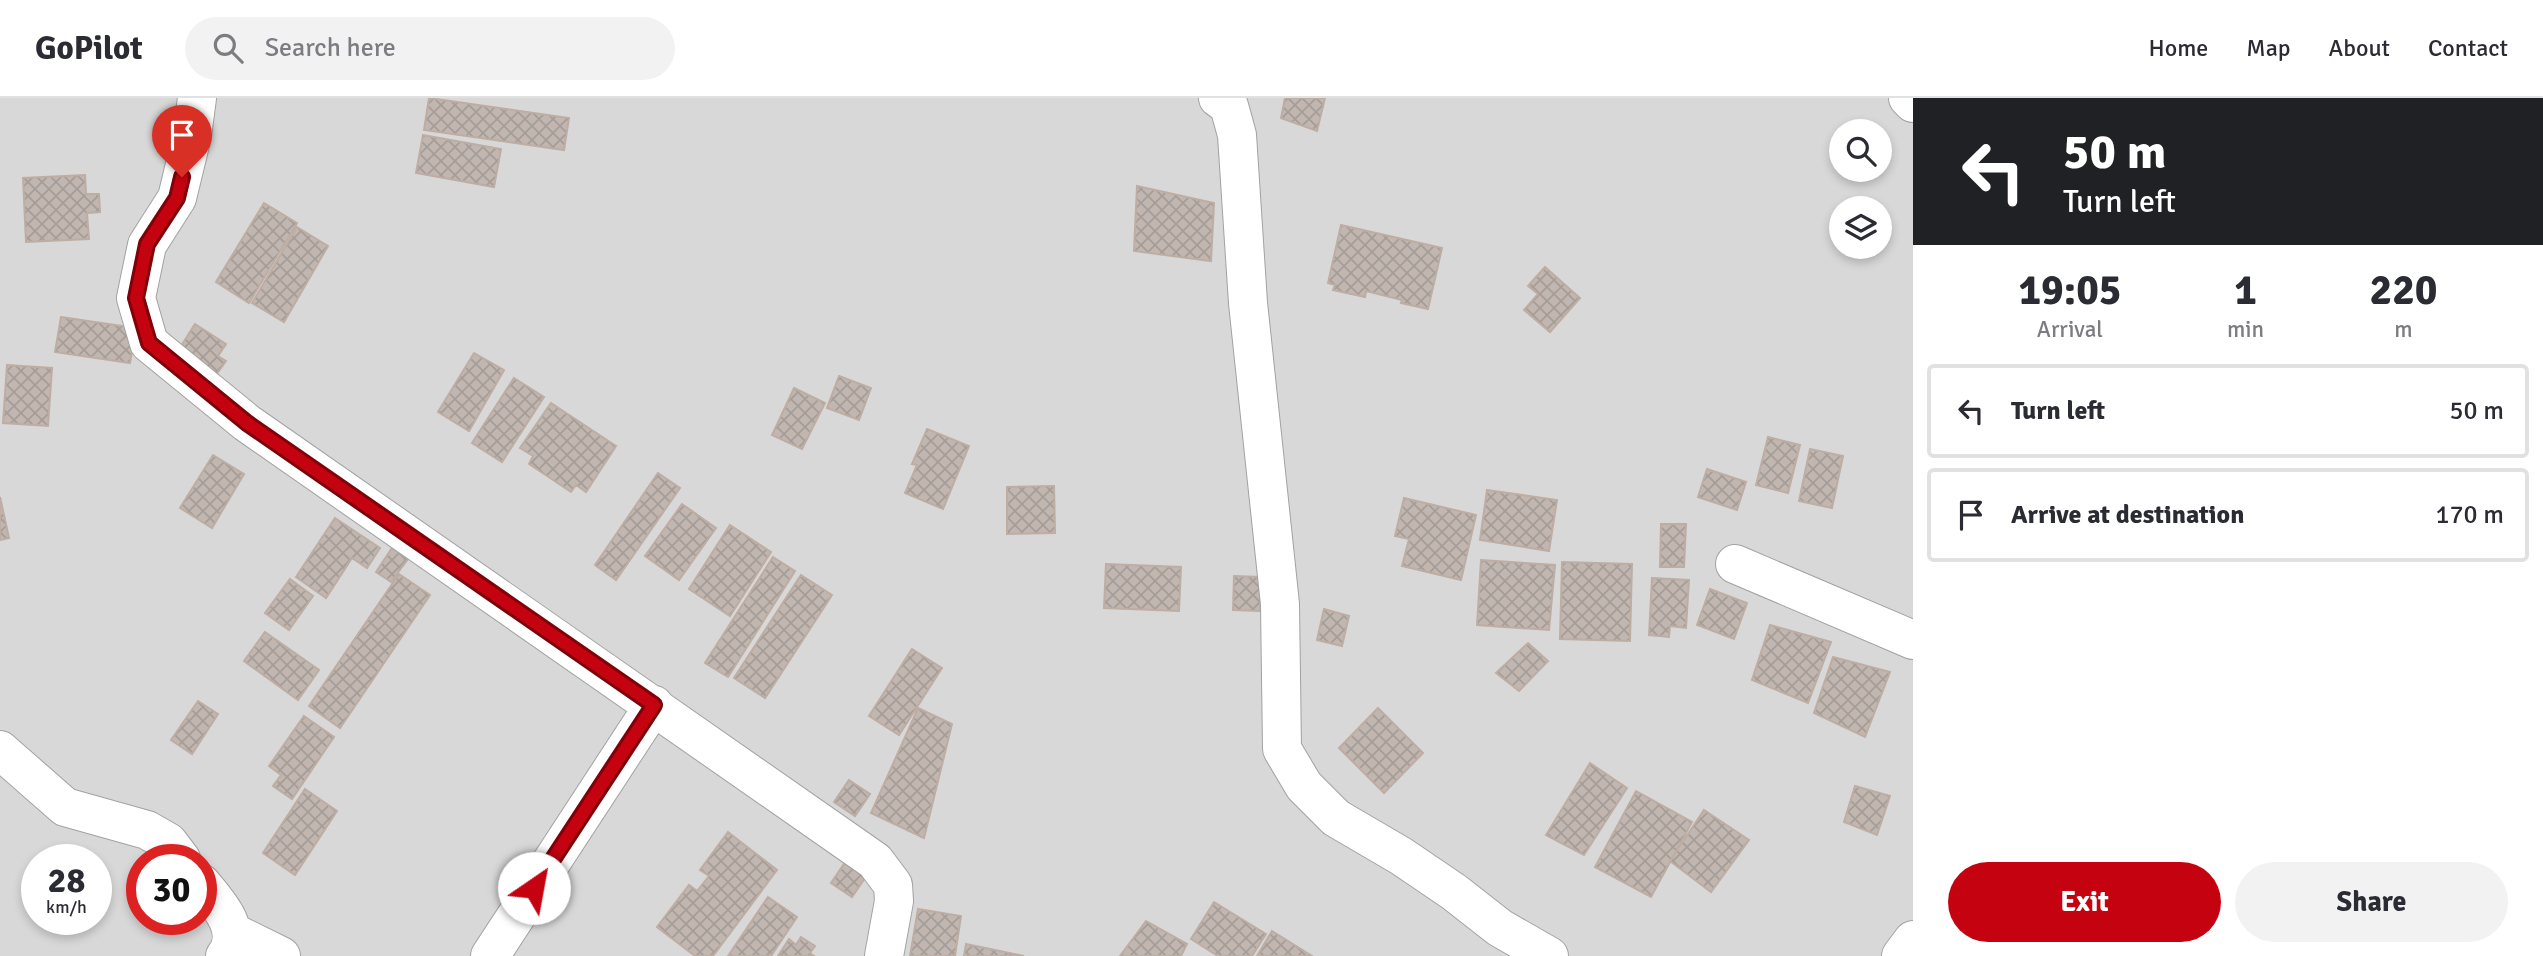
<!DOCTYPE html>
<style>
body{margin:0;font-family:Signika,sans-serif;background:#f2f2f3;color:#2b2b33;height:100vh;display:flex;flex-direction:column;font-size:26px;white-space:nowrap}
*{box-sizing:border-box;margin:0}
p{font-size:23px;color:#7c7c81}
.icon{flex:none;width:38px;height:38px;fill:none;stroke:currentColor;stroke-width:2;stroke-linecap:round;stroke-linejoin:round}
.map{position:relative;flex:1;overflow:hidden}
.drawer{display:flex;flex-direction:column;background:#fff;width:630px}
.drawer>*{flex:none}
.guide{background:#202124;color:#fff;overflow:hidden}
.fabs{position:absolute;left:1829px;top:21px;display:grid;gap:14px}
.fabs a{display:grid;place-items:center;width:63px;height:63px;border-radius:50%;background:#fff;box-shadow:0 4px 10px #0003;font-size:35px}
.speed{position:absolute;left:21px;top:746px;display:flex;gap:14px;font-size:35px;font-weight:700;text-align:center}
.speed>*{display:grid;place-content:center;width:91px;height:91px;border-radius:50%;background:#fff;box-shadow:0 4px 10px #0003;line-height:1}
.speed small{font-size:18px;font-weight:400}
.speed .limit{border:10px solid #d22;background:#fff;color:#111}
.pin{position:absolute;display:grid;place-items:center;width:60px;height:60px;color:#fff;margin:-72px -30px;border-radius:50% 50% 50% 0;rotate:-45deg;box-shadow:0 0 7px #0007}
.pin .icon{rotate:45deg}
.me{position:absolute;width:77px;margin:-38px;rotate:33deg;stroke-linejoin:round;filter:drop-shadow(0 0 5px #0008)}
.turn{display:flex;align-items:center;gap:24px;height:147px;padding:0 35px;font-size:32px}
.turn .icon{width:91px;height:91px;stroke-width:2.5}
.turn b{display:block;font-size:49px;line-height:60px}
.eta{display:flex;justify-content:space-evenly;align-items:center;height:119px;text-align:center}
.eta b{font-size:42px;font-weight:800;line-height:49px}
.action{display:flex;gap:14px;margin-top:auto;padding:14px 35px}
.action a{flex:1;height:80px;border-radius:42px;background:#c40210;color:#fff;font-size:28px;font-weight:800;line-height:80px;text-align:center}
.action a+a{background:#f2f2f3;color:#2b2b33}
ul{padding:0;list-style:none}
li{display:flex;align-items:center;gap:21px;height:94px;margin:0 14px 10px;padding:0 21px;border:4px solid #e1e1e2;border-radius:7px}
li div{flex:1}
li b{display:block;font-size:26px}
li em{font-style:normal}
header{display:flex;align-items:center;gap:42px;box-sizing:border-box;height:98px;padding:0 35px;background:#fff;border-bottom:2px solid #e1e1e2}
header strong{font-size:33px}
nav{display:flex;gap:38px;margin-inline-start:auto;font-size:24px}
.search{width:490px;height:63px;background:#f2f2f3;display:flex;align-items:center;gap:18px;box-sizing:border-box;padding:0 24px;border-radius:38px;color:#7c7c81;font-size:26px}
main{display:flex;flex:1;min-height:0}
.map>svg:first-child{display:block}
.residential{fill:#d9d8d8;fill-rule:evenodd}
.building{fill:url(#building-cross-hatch);stroke:#beada3;stroke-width:2}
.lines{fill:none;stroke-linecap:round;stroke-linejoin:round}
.minor-casing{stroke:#a2a2a2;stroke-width:40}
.minor{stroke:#fff;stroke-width:38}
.route-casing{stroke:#7f010a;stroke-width:18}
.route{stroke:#c40210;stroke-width:12}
</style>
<header>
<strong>GoPilot</strong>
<div class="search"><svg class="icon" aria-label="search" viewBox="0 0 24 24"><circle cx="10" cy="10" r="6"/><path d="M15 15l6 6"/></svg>Search here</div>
<nav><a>Home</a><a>Map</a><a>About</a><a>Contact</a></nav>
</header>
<main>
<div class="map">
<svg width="1913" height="858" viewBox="0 0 1913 858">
<defs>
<pattern id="building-cross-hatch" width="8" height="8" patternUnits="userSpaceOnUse" patternTransform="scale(1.75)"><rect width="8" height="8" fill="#c1b7b0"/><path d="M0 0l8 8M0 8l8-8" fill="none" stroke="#a59d97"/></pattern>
</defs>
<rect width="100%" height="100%" fill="#ede8e0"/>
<path class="residential" d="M0 0H1913V858H0ZM1841 33H1880V72H1841ZM1841 110H1880V149H1841ZM37 761H96V821H37ZM142 761H201V821H142Z"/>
<path class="building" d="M429 0 569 20 564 52 424 32Z
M1285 0H1325L1317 33 1281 20Z
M423 37 501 51 494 89 416 75Z
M85 77 86 96H99L100 114 87 115 89 141 26 144 23 80Z
M1137 88 1214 105 1211 163 1134 153Z
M264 105 297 125 249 205 216 184Z
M1341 127 1442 150 1428 211 1401 205 1402 202 1366 193 1365 199 1333 192 1335 187 1328 185Z
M297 129 328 148 284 224 252 205Z
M1545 169 1580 200 1550 234 1524 212 1538 196 1528 188Z
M61 219 136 230 130 265 55 254Z
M195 226 226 246 218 258 226 263 216 277 178 253Z
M474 255 504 272 469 333 438 314Z
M7 267 52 270 48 328 3 325Z
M839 278 871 290 859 322 827 310Z
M514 280 544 299 502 364 472 345Z
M794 290 825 305 802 351 772 337Z
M551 305 616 348 586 394 576 387 571 394 529 366 533 358 520 350Z
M927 331 969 348 943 411 905 395 917 367 912 366Z
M1768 339 1800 347 1788 395 1756 387Z
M1810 351 1843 358 1832 410 1799 403Z
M213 357 244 376 212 430 180 410Z
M1707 371 1746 384 1737 412 1698 399Z
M658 375 680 390 616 482 595 467Z
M1054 388 1055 435 1007 436V389Z
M1487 392 1557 402 1549 453 1480 442Z
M0 399 9 440 0 442Z
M1404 400 1476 417 1461 482 1402 468 1409 441 1395 438Z
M682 406 716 430 679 482 645 458Z
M335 420 380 450 367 470 352 460 326 500 296 479Z
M1661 426H1686L1684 469H1660Z
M730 427 771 454 730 518 689 491Z
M392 450 408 461 391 484 376 474Z
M773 459 795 473 728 579 705 565Z
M1481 462 1555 467 1549 532 1477 527Z
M1562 464 1632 466 1630 543 1560 541Z
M1106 466 1181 469 1179 513 1104 510Z
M399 476 430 497 340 630 309 608Z
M801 477 832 497 765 600 734 580Z
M1234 478 1262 479 1260 513 1233 512Z
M1652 480 1689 482 1686 530 1670 528 1669 539 1649 537Z
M290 481 313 498 289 532 265 515Z
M1710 491 1747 505 1734 541 1697 527Z
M1324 511 1349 518 1342 548 1317 542Z
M1770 527 1831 544 1808 605 1752 582Z
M265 534 319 572 298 602 244 563Z
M1528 545 1548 563 1519 593 1496 575Z
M912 551 942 570 899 637 869 618Z
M1833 559 1890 574 1865 639 1814 615Z
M198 603 218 616 192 656 171 642Z
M918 610 952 626 924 740 871 715Z
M1378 610 1423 655 1384 695 1339 650Z
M304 618 334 639 292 701 273 688 281 677 269 668Z
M1590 665 1627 690 1584 757 1546 737Z
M849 682 870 696 855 718 834 704Z
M1855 688 1890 698 1877 737 1844 724Z
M305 691 337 713 295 777 263 755Z
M1636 693 1692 724 1651 799 1595 769Z
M1704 712 1749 742 1711 794 1670 763Z
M728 734 777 772 713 858H695L657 829 689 787 697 793 709 778 700 772Z
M846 763 867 777 852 799 831 785Z
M768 799 797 819 771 858H728Z
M1214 804 1266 836 1252 858H1218L1191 841Z
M918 811 961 818 955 858H910Z
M1146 823 1187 846 1181 858H1120Z
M1272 833 1312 858H1257Z
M801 839 815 848 810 855 814 858H778L789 841 796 847Z
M966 846 1024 858H964Z"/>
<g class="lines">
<g class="minor-casing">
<path id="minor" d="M197 0 192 38 177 100 147 147 136 200 149 245 247 325 875 763 893 787 894 803 884 858
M1218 0 1229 8 1237 37 1248 205 1280 506 1282 651 1304 688 1336 720 1401 758 1454 794 1500 830 1549 858
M1908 0 1913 5
M1735 466 1913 542
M0 652 65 709 147 732 168 744 181 761
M201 785C217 804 245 833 225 858
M232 834 281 858
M490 858 654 607
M1901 858 1913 842"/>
</g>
<use href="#minor" class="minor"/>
</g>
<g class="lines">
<g class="route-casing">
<path id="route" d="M182 79 177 100 147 146 136 200 149 245 247 325 654 607 534 790"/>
</g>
<use href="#route" class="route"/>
</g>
</svg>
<div class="fabs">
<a><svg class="icon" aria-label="search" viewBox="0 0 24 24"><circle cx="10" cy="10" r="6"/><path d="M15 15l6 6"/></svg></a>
<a><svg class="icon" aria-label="layers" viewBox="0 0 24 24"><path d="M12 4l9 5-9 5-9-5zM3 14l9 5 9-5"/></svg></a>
</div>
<div class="speed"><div>28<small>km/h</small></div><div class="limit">30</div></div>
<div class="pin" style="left:182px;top:79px;background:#d93025"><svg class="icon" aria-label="arrive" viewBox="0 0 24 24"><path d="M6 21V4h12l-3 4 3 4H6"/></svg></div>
<svg class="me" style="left:534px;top:790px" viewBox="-20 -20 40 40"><circle r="19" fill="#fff"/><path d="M0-13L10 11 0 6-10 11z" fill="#c40210"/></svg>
</div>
<section class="drawer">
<div class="guide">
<div class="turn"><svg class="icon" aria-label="left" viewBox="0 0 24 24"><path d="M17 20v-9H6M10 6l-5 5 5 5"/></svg><div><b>50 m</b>Turn left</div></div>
</div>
<div class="eta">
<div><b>19:05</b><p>Arrival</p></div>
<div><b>1</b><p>min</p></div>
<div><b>220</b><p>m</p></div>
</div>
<ul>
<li><svg class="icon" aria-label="left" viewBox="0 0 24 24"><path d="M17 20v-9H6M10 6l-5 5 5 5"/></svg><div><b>Turn left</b></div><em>50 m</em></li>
<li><svg class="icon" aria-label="arrive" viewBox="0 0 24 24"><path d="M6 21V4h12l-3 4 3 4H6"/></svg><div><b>Arrive at destination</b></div><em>170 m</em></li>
</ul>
<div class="action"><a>Exit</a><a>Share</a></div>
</section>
</main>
